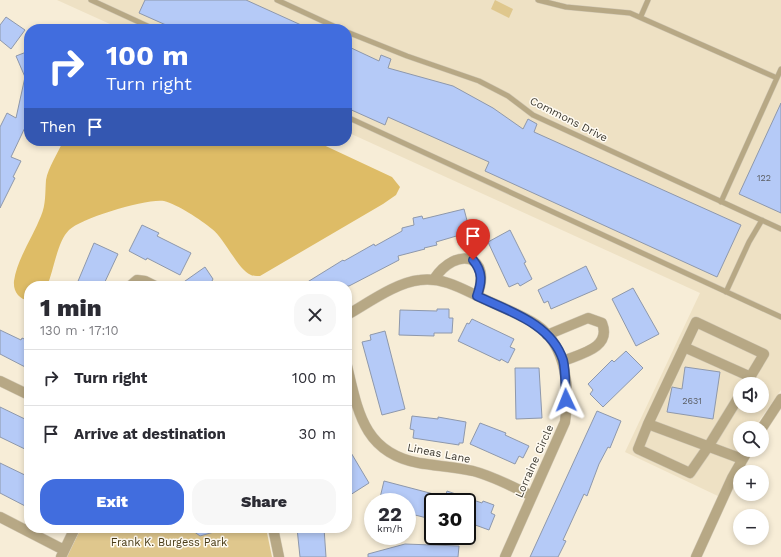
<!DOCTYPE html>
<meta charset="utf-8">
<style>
body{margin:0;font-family:"Work Sans",sans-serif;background:#f7f7f7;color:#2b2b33;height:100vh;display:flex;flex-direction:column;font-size:15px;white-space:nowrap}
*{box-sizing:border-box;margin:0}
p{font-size:13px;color:#7c7c81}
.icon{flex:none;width:22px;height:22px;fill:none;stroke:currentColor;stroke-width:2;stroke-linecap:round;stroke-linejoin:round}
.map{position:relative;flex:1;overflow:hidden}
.side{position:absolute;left:24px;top:281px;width:328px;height:252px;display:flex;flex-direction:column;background:#fff;border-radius:16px;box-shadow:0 2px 6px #0003}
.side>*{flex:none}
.top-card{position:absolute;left:24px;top:24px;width:328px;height:122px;border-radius:16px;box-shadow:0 2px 6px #0003;background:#416dde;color:#fff;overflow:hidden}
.buttons{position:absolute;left:733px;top:377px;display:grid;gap:8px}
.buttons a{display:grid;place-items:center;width:36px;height:36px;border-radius:50%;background:#fff;box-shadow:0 2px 6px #0003;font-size:20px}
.speed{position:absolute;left:364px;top:493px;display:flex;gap:8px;font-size:20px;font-weight:700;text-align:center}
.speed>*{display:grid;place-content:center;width:52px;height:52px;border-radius:50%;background:#fff;box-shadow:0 2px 6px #0003;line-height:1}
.speed small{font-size:10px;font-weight:400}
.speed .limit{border:2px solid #111;border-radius:6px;background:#fff;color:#111}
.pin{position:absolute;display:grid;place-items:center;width:34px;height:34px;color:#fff;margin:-41px -17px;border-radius:50% 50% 50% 0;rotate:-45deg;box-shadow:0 0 4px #0007}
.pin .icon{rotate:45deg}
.me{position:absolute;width:44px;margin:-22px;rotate:358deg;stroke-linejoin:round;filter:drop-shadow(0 0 3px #0008)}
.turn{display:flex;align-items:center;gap:14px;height:84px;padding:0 16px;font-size:18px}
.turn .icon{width:52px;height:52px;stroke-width:2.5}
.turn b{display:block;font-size:28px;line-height:34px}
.then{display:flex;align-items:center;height:38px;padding:0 16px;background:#0003;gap:8px;font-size:15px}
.round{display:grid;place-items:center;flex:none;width:42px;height:42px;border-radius:16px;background:#f7f7f7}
.head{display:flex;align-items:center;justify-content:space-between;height:68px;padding:0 16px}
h1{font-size:24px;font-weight:800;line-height:30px}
.primary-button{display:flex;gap:8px;margin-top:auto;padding:8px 16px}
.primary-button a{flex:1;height:46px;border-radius:16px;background:#416dde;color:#fff;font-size:16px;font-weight:800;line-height:46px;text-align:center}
.primary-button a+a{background:#f7f7f7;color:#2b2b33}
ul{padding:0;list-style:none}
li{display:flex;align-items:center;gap:12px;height:56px;padding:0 16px;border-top:1px solid #e1e1e2}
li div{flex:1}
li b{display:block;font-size:15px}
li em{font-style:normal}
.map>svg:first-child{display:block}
.built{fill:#eee1c4;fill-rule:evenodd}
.green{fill:#dfc78d}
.water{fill:#debc66}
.building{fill:#b5caf7;stroke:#8e98ab}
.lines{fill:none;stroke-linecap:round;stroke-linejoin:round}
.lane-casing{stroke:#d2c9b6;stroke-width:6}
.street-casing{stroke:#d2c9b6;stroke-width:11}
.lane{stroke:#b7a885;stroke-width:5}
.street{stroke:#b7a885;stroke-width:10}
.route-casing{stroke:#2a4790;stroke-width:10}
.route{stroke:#416dde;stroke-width:7}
.labels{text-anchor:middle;stroke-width:3;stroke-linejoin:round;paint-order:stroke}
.number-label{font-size:9px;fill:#5a5d62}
.street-label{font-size:11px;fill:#3c3930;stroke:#fffbf2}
.park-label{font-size:11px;fill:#4a3c17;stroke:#fffbf2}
</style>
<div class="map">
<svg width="781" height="557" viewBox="0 0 781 557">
<rect width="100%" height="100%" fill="#f7edd7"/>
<path class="built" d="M57 0H781V390L754 428H740V450H742L720 497 625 452 700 293 347 132V29H121ZM740 384H762V406H740Z"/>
<path class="green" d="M495 0 513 9 509 18 491 9Z
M81 528H266L272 557H67Z"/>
<path class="water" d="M63 141H315L392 177 400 187 396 195 383 204 260 276C257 276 253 276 251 275 238 270 225 239 212 229 201 220 177 204 164 201 148 198 81 218 69 230 57 242 54 270 47 286H29V301C19 299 13 292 14 281 17 259 33 237 41 216 46 204 45 193 46 180 48 168 58 153 63 141Z"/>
<path class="building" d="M145 0H246L310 29H175L139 13Z
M6 17 25 30 11 49 0 40V25Z
M347 46 379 61 381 55 391 59 388 68 453 86 493 108 523 129 528 119 537 124 534 132 741 225 717 277 485 171 489 162 388 117 385 125 347 108Z
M29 51V119L11 157 21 161 13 177 15 178 0 208V127L7 113 16 118 25 77 16 56Z
M781 103V213L739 194Z
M464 209 470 232 436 242 437 245 424 248 425 249 398 256 399 260 349 286H301L343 260 344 261 374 244 375 246 402 231V228L414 225 413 218 422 216 423 219Z
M142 225 159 233 157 236 191 253 180 275 147 258 146 260 129 251Z
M510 230 526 262 524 263 532 279 520 286 518 283 509 287 488 242Z
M94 243 118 254 103 286H76Z
M586 266 597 289 551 309 548 301 544 303 538 290Z
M205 267 213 279 212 281 215 286H178Z
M633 288 659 334 636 346 612 299Z
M437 309H449V318H453L452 333H434V336L399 335 400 310 437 311Z
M472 319 514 339 510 347 515 349 508 363 501 359 500 361 458 341 467 323 469 324Z
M0 330 21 340 22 338 29 341V369L0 354Z
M385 331 405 409 382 415 362 342 371 340 370 335Z
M626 351 643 368 603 407 590 394 593 390 588 384 612 360 614 362Z
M685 367 720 372 713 419 667 412 672 387 682 389Z
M515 368H539L542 418 516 419Z
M0 407 29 421V451L0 437Z
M597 411 621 421 610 448 608 447 599 464 587 496 584 494 563 540 566 541 558 557H530Z
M412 416 438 419V417L466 422 463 443H459V445L413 438 414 430 410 429Z
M480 423 506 433 505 435 529 446 523 458 519 456 515 464 470 444Z
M347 446 369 483 347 497Z
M0 463 29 477V508L0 493Z
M384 481 445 497 447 491 482 503 483 501 494 505 491 513 495 515 489 530 467 522V502H431L427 518 407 513V502H379Z
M189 528H220L221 530 200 536Z
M297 528H324L326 557H300Z
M405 544 459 546 458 557H368V554Z"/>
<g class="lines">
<g class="lane-casing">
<path id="lane" d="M91 0 154 29
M277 0 340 29
M538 0 566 7 630 13 777 78
M641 16 648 0
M347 32 407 56 479 81 508 96 533 115 781 229
M347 117 781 317
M721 202 781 69
M726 292 749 242 762 220"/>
</g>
<g class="street-casing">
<path id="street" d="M434 279C457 245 493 255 477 296
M130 286 137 280 145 281 155 286
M347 315C368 303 397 282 420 280 445 277 464 290 486 300 503 308 522 315 537 325 567 346 570 390 565 422L505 557
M547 335 588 318 602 323C612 348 580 354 563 361
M684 347 751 377
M347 366C358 412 364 453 419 463 437 466 455 467 473 471 493 476 513 487 532 496
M0 381 29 395
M648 424 638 449 690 473 708 447 740 395
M762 428 781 399
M742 459 648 424 696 322 764 354 746 384
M0 517 64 550
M273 528 279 557
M61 557 75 528
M696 557 732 478 748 450"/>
</g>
<use href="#lane" class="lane"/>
<use href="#street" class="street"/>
</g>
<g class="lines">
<g class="route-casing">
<path id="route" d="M473 260C483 272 482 282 477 296 508 311 551 323 563 360 566 372 565 387 566 400"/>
</g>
<use href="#route" class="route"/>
</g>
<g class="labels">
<g class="number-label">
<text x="764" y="181">122</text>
<text x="692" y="404">2631</text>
</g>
<g class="street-label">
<text transform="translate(569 119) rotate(27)" y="4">Commons Drive</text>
<text transform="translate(439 453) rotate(11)" y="4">Lineas Lane</text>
<text transform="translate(534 461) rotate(-66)" y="4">Lorraine Circle</text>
</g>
<g class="park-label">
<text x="169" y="546">Frank K. Burgess Park</text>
</g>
</g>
</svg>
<div class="buttons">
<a><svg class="icon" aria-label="sound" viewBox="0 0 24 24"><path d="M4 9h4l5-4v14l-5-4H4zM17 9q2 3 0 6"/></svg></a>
<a><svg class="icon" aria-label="search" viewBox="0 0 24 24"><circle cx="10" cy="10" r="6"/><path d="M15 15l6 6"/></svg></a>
<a>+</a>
<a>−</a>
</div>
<div class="speed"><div>22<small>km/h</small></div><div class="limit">30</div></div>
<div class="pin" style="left:473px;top:260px;background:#d93025"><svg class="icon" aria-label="arrive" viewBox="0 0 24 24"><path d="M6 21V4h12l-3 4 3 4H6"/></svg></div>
<svg class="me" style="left:566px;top:400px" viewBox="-20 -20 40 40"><path d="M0-17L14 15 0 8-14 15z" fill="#416dde" stroke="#fff" stroke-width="4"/></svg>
<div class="top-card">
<div class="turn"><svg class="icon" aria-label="right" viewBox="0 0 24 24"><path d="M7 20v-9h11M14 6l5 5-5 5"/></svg><div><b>100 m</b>Turn right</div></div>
<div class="then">Then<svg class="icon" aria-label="arrive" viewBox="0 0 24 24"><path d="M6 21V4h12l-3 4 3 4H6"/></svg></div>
</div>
<section class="side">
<div class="head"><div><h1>1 min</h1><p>130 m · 17:10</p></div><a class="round"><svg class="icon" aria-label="close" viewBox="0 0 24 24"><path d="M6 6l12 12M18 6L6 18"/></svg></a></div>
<ul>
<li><svg class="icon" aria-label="right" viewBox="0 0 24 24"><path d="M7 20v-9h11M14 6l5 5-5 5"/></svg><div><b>Turn right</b></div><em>100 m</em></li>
<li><svg class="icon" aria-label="arrive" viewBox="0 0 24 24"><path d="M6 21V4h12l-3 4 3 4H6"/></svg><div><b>Arrive at destination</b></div><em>30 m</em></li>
</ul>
<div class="primary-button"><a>Exit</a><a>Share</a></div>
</section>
</div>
